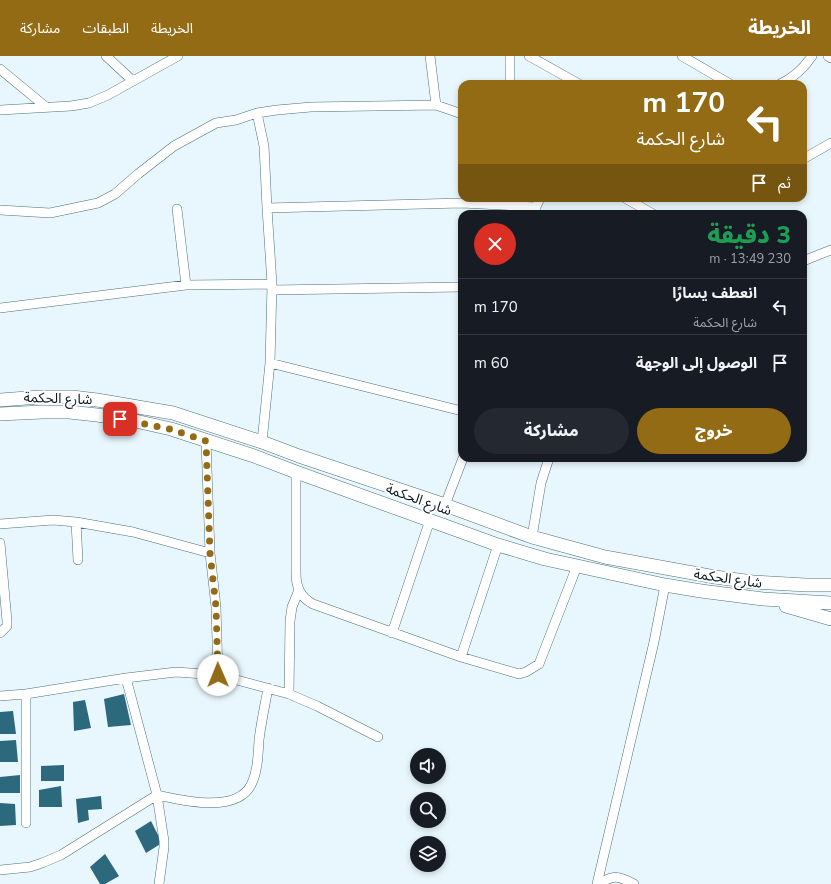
<!DOCTYPE html>
<html lang="ar">
<meta charset="utf-8">
<style>
body{margin:0;font-family:"Nunito Sans","Noto Sans Arabic",sans-serif;background:#242831;color:#f1f3f6;direction:rtl;height:100vh;display:flex;flex-direction:column;font-size:15px;white-space:nowrap}
*{box-sizing:border-box;margin:0}
p{font-size:13px;color:#9ea1a6}
.icon{flex:none;width:22px;height:22px;fill:none;stroke:currentColor;stroke-width:2;stroke-linecap:round;stroke-linejoin:round}
.map{position:relative;flex:1;overflow:hidden;direction:ltr}
.sheet{position:absolute;left:458px;top:154px;width:349px;height:252px;display:flex;flex-direction:column;background:#171b24;border-radius:12px;box-shadow:0 2px 6px #0003;direction:rtl}
.sheet>*{flex:none}
.guide{position:absolute;left:458px;top:24px;width:349px;height:122px;border-radius:12px;box-shadow:0 2px 6px #0003;direction:rtl;background:#936b14;color:#fff;overflow:hidden}
.buttons{position:absolute;left:410px;top:692px;display:grid;gap:8px}
.buttons a{display:grid;place-items:center;width:36px;height:36px;border-radius:50%;background:#171b24;box-shadow:0 2px 6px #0003;font-size:20px}
.pin{position:absolute;display:grid;place-items:center;width:34px;height:34px;color:#fff;margin:-17px;border-radius:8px;box-shadow:0 2px 6px #0006}
.me{position:absolute;width:44px;margin:-22px;rotate:359deg;stroke-linejoin:round;filter:drop-shadow(0 0 3px #0008)}
.turn{display:flex;align-items:center;gap:14px;height:84px;padding:0 16px;font-size:18px}
.turn .icon{width:52px;height:52px;stroke-width:2.5}
.turn b{display:block;font-size:28px;line-height:34px}
.then{display:flex;align-items:center;height:38px;padding:0 16px;background:#0003;gap:8px;font-size:15px}
.round{display:grid;place-items:center;flex:none;width:42px;height:42px;border-radius:21px;background:#242831}
.summary{display:flex;align-items:center;justify-content:space-between;height:68px;padding:0 16px}
h1{font-size:24px;font-weight:800;line-height:30px;color:#1e9e55}
.primary-button{display:flex;gap:8px;margin-top:auto;padding:8px 16px}
.primary-button a{flex:1;height:46px;border-radius:24px;background:#936b14;color:#fff;font-size:16px;font-weight:800;line-height:46px;text-align:center}
.primary-button a+a{background:#242831;color:#f1f3f6}
ul{padding:0;list-style:none}
li{display:flex;align-items:center;gap:12px;height:56px;padding:0 16px;border-top:1px solid #363941}
li div{flex:1}
li b{display:block;font-size:15px}
li em{font-style:normal}
header{display:flex;align-items:center;gap:24px;box-sizing:border-box;height:56px;padding:0 20px;background:#936b14;color:#fff}
header strong{font-size:19px}
nav{display:flex;gap:22px;margin-inline-start:auto;font-size:14px}
.map>svg:first-child{display:block}
.building{fill:#2c697d}
.lines{fill:none;stroke-linecap:round;stroke-linejoin:round}
.street-casing{stroke:#4d707c;stroke-width:10}
.secondary-casing{stroke:#4d707c;stroke-width:14}
.street{stroke:#fff;stroke-width:9}
.secondary{stroke:#fff;stroke-width:13}
.route{stroke:#936b14;stroke-width:7;stroke-dasharray:0 12.6}
.labels{text-anchor:middle;stroke-width:4;stroke-linejoin:round;paint-order:stroke}
.street-label{font-size:14px;fill:#0a181d;stroke:#fff}
</style>
<header>
<strong>الخريطة</strong>
<nav><a>الخريطة</a><a>الطبقات</a><a>مشاركة</a></nav>
</header>
<div class="map">
<svg width="831" height="828" viewBox="0 0 831 828">
<rect width="100%" height="100%" fill="#e8f7fd"/>
<path class="building" d="M124 638 131 669 108 671 104 643Z
M85 644 91 672 74 675 73 646Z
M13 655 16 678H0V656Z
M16 684 18 706H0V685Z
M64 709V725H41V710Z
M20 719V737H0V721Z
M61 730 62 751H39V734Z
M101 740 102 753 88 754 89 764 78 767 76 743Z
M0 747 15 748 16 769 0 770Z
M151 765 162 787 146 797 135 775Z
M105 798 119 820 105 828H100L90 811Z"/>
<g class="lines">
<g class="street-casing">
<path id="street" d="M106 0 133 25
M430 0 436 49
M529 0 579 28
M682 0 730 28
M828 0 831 2
M0 13 46 51
M510 28V0
M780 28C793 22 804 12 812 0
M0 54 71 50 89 47 108 39 178 0
M257 57 264 90 267 152 272 228 270 307 262 386
M803 103 831 87
M625 142 653 158
M267 152 462 147 536 151
M177 153 186 229
M0 154 50 157 98 147 115 138 138 118 174 90 216 67 236 64 257 57 277 54 311 51 436 49 462 58
M536 158V151L540 142
M803 205 831 194
M272 234 462 231
M0 252 186 229 272 228
M270 307 462 355
M206 385 210 497 216 551 218 619
M296 416V517C296 531 300 541 313 548L461 601 519 618 526 616 539 608 577 510
M445 449 463 402
M76 466 78 504
M0 468 53 464 76 466 133 476 210 497
M532 481 541 427 549 402
M0 487 7 565V570L0 577
M392 577 430 464
M461 601 498 489
M126 622 157 739 164 785V791L159 828
M26 638V767
M289 638 290 565 292 551 299 534
M0 640 26 638 126 622 176 616 218 619 289 638 317 650 378 681
M0 814 30 811 42 807 61 799 157 739C181 744 236 758 251 729 258 715 258 699 259 684 261 667 265 649 268 632
M597 828 654 586 665 529
M598 828C614 819 617 819 634 828"/>
</g>
<g class="secondary-casing">
<path id="secondary" d="M0 344 40 341H72L97 344 173 357 262 386 299 400 445 449 532 481 605 501 715 521 753 526 806 529H831
M0 358 42 356H69L97 359 131 364 171 373 254 400 296 416 498 489 545 503 665 529 701 535 763 543 831 547
M786 550 831 563"/>
</g>
<use href="#street" class="street"/>
<use href="#secondary" class="secondary"/>
</g>
<g class="lines">
<path class="route" d="M120 363 170 373 206 385 210 497 216 551 218 619"/>
</g>
<g class="labels">
<g class="street-label">
<text transform="translate(58 342) rotate(2)" y="5">شارع الحكمة</text>
<text transform="translate(419 443) rotate(20)" y="5">شارع الحكمة</text>
<text transform="translate(728 522) rotate(8)" y="5">شارع الحكمة</text>
</g>
</g>
</svg>
<div class="buttons">
<a><svg class="icon" aria-label="sound" viewBox="0 0 24 24"><path d="M4 9h4l5-4v14l-5-4H4zM17 9q2 3 0 6"/></svg></a>
<a><svg class="icon" aria-label="search" viewBox="0 0 24 24"><circle cx="10" cy="10" r="6"/><path d="M15 15l6 6"/></svg></a>
<a><svg class="icon" aria-label="layers" viewBox="0 0 24 24"><path d="M12 4l9 5-9 5-9-5zM3 14l9 5 9-5"/></svg></a>
</div>
<div class="pin" style="left:120px;top:363px;background:#d93025"><svg class="icon" aria-label="arrive" viewBox="0 0 24 24"><path d="M6 21V4h12l-3 4 3 4H6"/></svg></div>
<svg class="me" style="left:218px;top:619px" viewBox="-20 -20 40 40"><circle r="19" fill="#fff"/><path d="M0-13L10 11 0 6-10 11z" fill="#936b14"/></svg>
<div class="guide">
<div class="turn"><svg class="icon" aria-label="left" viewBox="0 0 24 24"><path d="M17 20v-9H6M10 6l-5 5 5 5"/></svg><div><b>170 m</b>شارع الحكمة</div></div>
<div class="then">ثم<svg class="icon" aria-label="arrive" viewBox="0 0 24 24"><path d="M6 21V4h12l-3 4 3 4H6"/></svg></div>
</div>
<section class="sheet">
<div class="summary"><div><h1>3 دقيقة</h1><p>230 m · 13:49</p></div><a class="round" style="background:#d93025;color:#fff"><svg class="icon" aria-label="close" viewBox="0 0 24 24"><path d="M6 6l12 12M18 6L6 18"/></svg></a></div>
<ul>
<li><svg class="icon" aria-label="left" viewBox="0 0 24 24"><path d="M17 20v-9H6M10 6l-5 5 5 5"/></svg><div><b>انعطف يسارًا</b><p>شارع الحكمة</p></div><em>170 m</em></li>
<li><svg class="icon" aria-label="arrive" viewBox="0 0 24 24"><path d="M6 21V4h12l-3 4 3 4H6"/></svg><div><b>الوصول إلى الوجهة</b></div><em>60 m</em></li>
</ul>
<div class="primary-button"><a>خروج</a><a>مشاركة</a></div>
</section>
</div>
